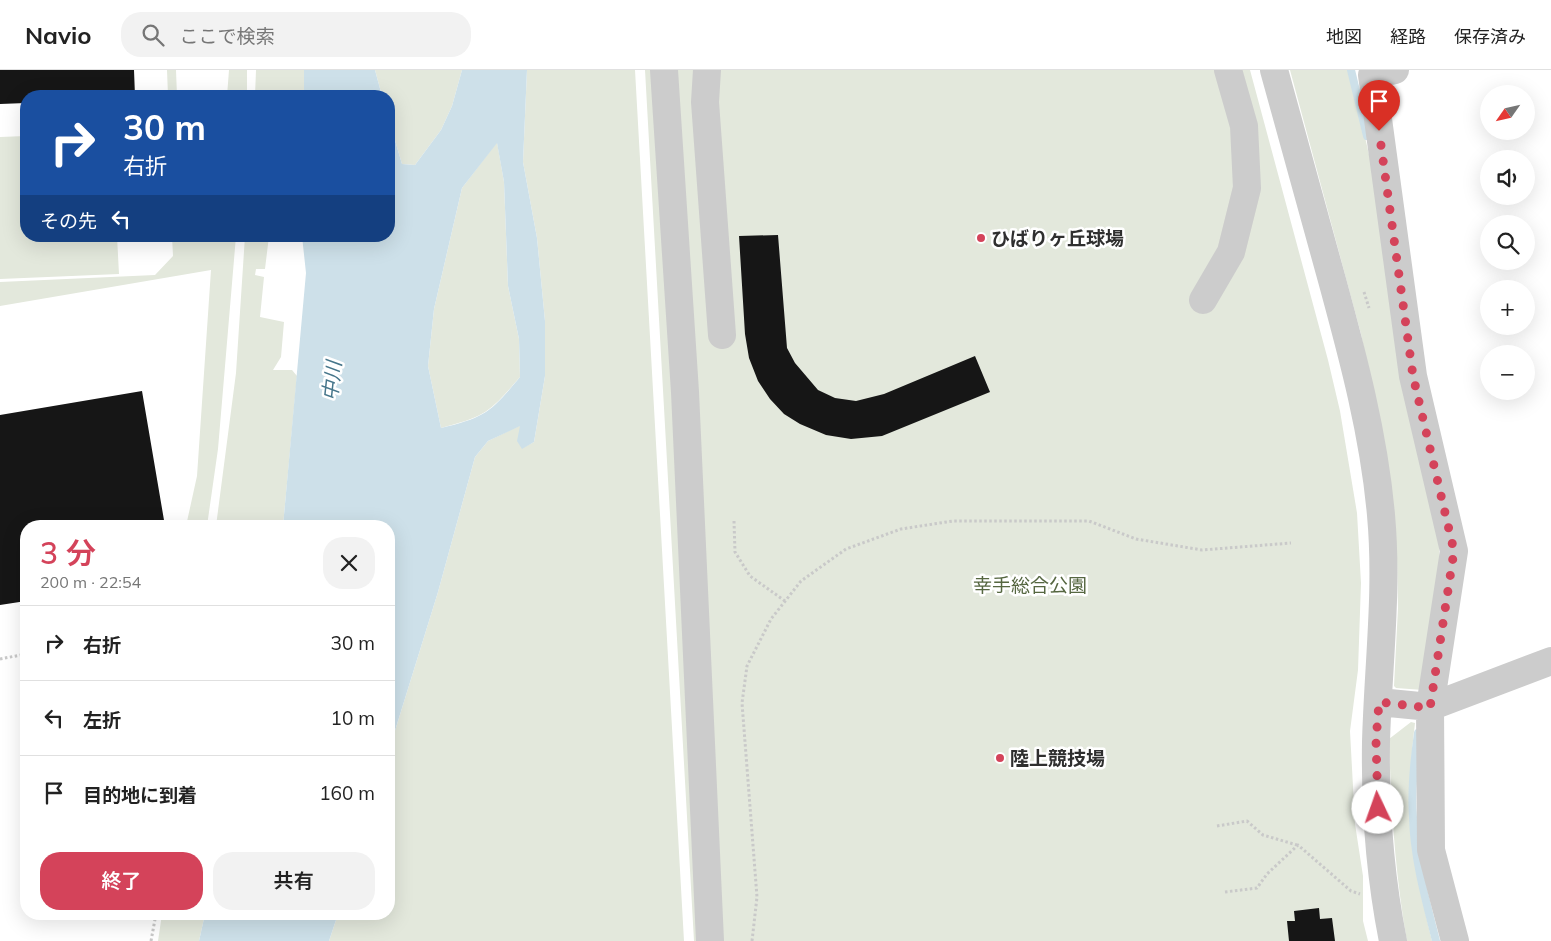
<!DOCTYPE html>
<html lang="ja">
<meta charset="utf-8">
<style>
body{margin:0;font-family:Mulish,"Noto Sans JP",sans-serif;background:#f2f2f2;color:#222;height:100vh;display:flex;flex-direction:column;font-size:19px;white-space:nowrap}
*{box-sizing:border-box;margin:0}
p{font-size:16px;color:#767676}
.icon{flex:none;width:28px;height:28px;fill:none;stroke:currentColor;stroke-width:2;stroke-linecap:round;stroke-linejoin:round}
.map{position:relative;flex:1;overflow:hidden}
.panel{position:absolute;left:20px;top:450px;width:375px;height:400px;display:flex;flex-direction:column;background:#fff;border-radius:20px;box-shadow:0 5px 20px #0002}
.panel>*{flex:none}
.hud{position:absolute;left:20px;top:20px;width:375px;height:152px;border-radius:20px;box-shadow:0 5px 20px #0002;background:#1a4fa0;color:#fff;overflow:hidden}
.needle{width:32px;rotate:236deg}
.buttons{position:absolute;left:1480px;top:15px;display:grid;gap:10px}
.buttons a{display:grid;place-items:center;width:55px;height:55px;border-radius:50%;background:#fff;box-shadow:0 5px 20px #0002;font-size:25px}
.pin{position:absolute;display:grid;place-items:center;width:42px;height:42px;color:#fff;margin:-51px -21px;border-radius:50% 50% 50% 0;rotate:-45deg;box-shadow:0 0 5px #0007}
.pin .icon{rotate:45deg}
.me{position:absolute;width:55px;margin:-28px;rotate:357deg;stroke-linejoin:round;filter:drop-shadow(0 0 4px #0008)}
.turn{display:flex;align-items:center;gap:18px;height:105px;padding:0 20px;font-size:22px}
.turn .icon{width:65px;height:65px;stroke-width:2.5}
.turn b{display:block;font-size:35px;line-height:42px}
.then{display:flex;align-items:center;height:48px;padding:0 20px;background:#0003;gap:10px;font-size:19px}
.round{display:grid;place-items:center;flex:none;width:52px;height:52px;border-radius:20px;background:#f2f2f2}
.summary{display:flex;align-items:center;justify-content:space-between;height:85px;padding:0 20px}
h1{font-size:30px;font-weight:600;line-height:38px;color:#d4435a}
.primary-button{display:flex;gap:10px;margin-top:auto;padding:10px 20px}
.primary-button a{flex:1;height:58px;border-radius:20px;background:#d4435a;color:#fff;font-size:20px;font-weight:600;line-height:58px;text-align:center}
.primary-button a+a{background:#f2f2f2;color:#222}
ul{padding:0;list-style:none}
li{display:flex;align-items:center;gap:15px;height:75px;padding:0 20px;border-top:1px solid #e0e0e0}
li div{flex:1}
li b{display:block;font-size:19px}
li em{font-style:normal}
header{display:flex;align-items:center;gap:30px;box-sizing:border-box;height:70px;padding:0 25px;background:#fff;border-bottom:1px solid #e0e0e0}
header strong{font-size:24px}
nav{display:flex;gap:28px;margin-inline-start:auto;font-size:18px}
.search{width:350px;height:45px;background:#f2f2f2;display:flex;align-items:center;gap:12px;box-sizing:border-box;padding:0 18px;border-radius:20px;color:#767676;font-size:19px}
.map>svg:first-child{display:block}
.green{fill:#e3e8dc}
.water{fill:#cde0e9;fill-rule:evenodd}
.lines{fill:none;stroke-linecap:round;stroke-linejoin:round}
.stream{stroke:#cde0e9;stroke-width:8}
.building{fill:#161616}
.path{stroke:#c9c9c9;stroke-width:3;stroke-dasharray:2.5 2.5;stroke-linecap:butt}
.minor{stroke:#ccc;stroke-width:28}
.route{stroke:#d4435a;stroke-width:9;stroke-dasharray:0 16.2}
.poi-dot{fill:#d4435a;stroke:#fff;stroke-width:2}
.labels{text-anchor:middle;stroke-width:5;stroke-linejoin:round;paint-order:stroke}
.poi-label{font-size:19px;font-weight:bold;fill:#2f2f2f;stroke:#fff;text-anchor:start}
.park-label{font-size:19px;fill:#566741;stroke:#fff}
.water-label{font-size:20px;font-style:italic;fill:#45758a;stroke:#fff}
</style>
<header>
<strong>Navio</strong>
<div class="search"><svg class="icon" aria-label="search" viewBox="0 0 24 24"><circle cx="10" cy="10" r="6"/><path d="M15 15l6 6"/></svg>ここで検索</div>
<nav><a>地図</a><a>経路</a><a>保存済み</a></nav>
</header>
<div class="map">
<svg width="1551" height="871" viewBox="0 0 1551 871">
<rect width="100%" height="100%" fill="#fff"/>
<path class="green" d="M167 0H176L177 26H168Z
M229 0H247V26H227Z
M256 0H304V26H255Z
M375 0H462L452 36 441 60 415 95 402 94 389 50V26H382Z
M527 0H635L684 871H329L338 844H389V680L438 522 475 387 488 371 521 355 522 378 534 372 545 306V251L537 168 523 92Z
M645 0H661L705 871H694Z
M673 0H1250L1328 290 1340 341 1357 443 1361 513 1358 600 1350 661 1355 754 1363 806V851L1368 871H718Z
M1290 0H1348C1389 150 1410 306 1438 459L1441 510 1423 620 1396 618 1394 616 1398 538 1397 488 1387 393 1361 264Z
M26 66V166H117L119 204 0 209V67Z
M497 72 504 112 508 216 519 269 520 307C489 343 486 346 441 358L428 296 434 239 462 118Z
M172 166H236L218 379 207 456H186L197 406 211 200 0 236V212L155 205 173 186Z
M245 166H269L265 199H256L255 205 264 207 260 247 284 252 281 287 273 300H292L297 306 283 456H216L236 303Z
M1411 652 1415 653C1405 732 1413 794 1432 871H1407C1395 804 1391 737 1389 669Z
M162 844H205L199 871H158Z"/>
<path class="water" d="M304 0H375L382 26H304Z
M462 0H527L523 92 537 168 545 251V306L534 372 522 379 517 371 520 356 488 371 475 387 438 522 389 680V456H283L306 203 302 166H389V50L402 94 415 95 441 60 452 36ZM497 73 504 112 508 216 519 269 520 307C491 342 486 347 441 358L428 296 434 239 462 118Z
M205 844H338L329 871H199Z"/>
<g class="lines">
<path class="stream" d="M1351 0 1367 66
M1418 663C1414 691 1411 719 1413 747 1414 789 1426 831 1436 871"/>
</g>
<path class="building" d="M0 0H134L135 26H26V33L0 34Z
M778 165 787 278 795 293 818 320 835 328 856 331 884 324 975 286 990 322 882 366 851 369 826 365 800 354 784 344 770 329 758 311 749 288 745 264 739 166Z
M142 321 165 456H26V531L0 535V345Z
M1319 838 1320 849 1332 848 1335 871H1289L1287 851H1295L1294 841Z"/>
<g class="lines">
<path class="path" d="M1364 222 1369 238
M734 451 735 482 750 506 785 531
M0 589 26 584
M1217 756 1247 751 1263 765 1297 775
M1225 822 1257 818 1267 804 1298 775 1351 821 1360 824
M151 871 156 844
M752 871 757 827 742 633 747 596 771 549 801 511 846 479 901 459 953 451H1089L1136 469 1202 480 1291 473"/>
<path class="minor" d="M664 0 685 322 710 871
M707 0 705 32 722 265
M1274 0C1293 70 1313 140 1332 210 1353 287 1374 365 1381 445 1388 521 1378 596 1376 672 1375 738 1380 806 1393 871
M1395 0 1372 5 1413 306 1454 481 1430 637 1431 780 1455 871
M1203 230 1231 182 1247 118 1244 56 1228 0
M1379 632 1430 637 1551 591"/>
</g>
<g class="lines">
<path class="route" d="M1378 738 1376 671 1379 632 1430 638 1454 481 1413 306 1379 61"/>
</g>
<g class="poi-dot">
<circle cx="981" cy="168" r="5"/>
<circle cx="1000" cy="688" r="5"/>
</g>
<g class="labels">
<g class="poi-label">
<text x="991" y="175">ひばりヶ丘球場</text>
<text x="1010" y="695">陸上競技場</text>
</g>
<g class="park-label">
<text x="1030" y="522">幸手総合公園</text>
</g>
<g class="water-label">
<text transform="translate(332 311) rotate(-84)" y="7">中川</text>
</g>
</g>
</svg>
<div class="buttons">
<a><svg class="needle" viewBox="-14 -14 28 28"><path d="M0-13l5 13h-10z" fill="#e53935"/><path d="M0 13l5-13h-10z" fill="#767676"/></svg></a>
<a><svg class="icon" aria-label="sound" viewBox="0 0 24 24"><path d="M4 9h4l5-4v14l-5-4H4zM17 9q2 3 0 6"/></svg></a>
<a><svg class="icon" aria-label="search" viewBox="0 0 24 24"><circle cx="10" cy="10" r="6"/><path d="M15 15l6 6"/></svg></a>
<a>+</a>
<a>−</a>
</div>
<div class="pin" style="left:1379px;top:61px;background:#d93025"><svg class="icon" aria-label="arrive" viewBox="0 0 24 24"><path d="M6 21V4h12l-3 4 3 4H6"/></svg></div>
<svg class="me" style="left:1378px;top:738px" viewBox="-20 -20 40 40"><circle r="19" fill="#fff"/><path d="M0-13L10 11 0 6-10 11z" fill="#d4435a"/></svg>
<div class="hud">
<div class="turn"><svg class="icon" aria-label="right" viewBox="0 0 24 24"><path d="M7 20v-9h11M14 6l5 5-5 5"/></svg><div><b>30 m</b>右折</div></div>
<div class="then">その先<svg class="icon" aria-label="left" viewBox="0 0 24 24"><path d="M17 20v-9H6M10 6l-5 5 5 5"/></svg></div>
</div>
<section class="panel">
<div class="summary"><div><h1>3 分</h1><p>200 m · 22:54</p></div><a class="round"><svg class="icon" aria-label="close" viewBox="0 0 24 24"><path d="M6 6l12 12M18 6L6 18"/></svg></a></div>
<ul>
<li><svg class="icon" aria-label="right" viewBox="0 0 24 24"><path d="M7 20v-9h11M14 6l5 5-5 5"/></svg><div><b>右折</b></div><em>30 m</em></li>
<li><svg class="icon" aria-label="left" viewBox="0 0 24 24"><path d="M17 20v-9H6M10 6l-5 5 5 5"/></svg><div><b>左折</b></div><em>10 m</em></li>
<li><svg class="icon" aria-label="arrive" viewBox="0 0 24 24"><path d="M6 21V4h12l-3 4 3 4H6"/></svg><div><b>目的地に到着</b></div><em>160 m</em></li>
</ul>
<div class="primary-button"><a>終了</a><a>共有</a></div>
</section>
</div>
